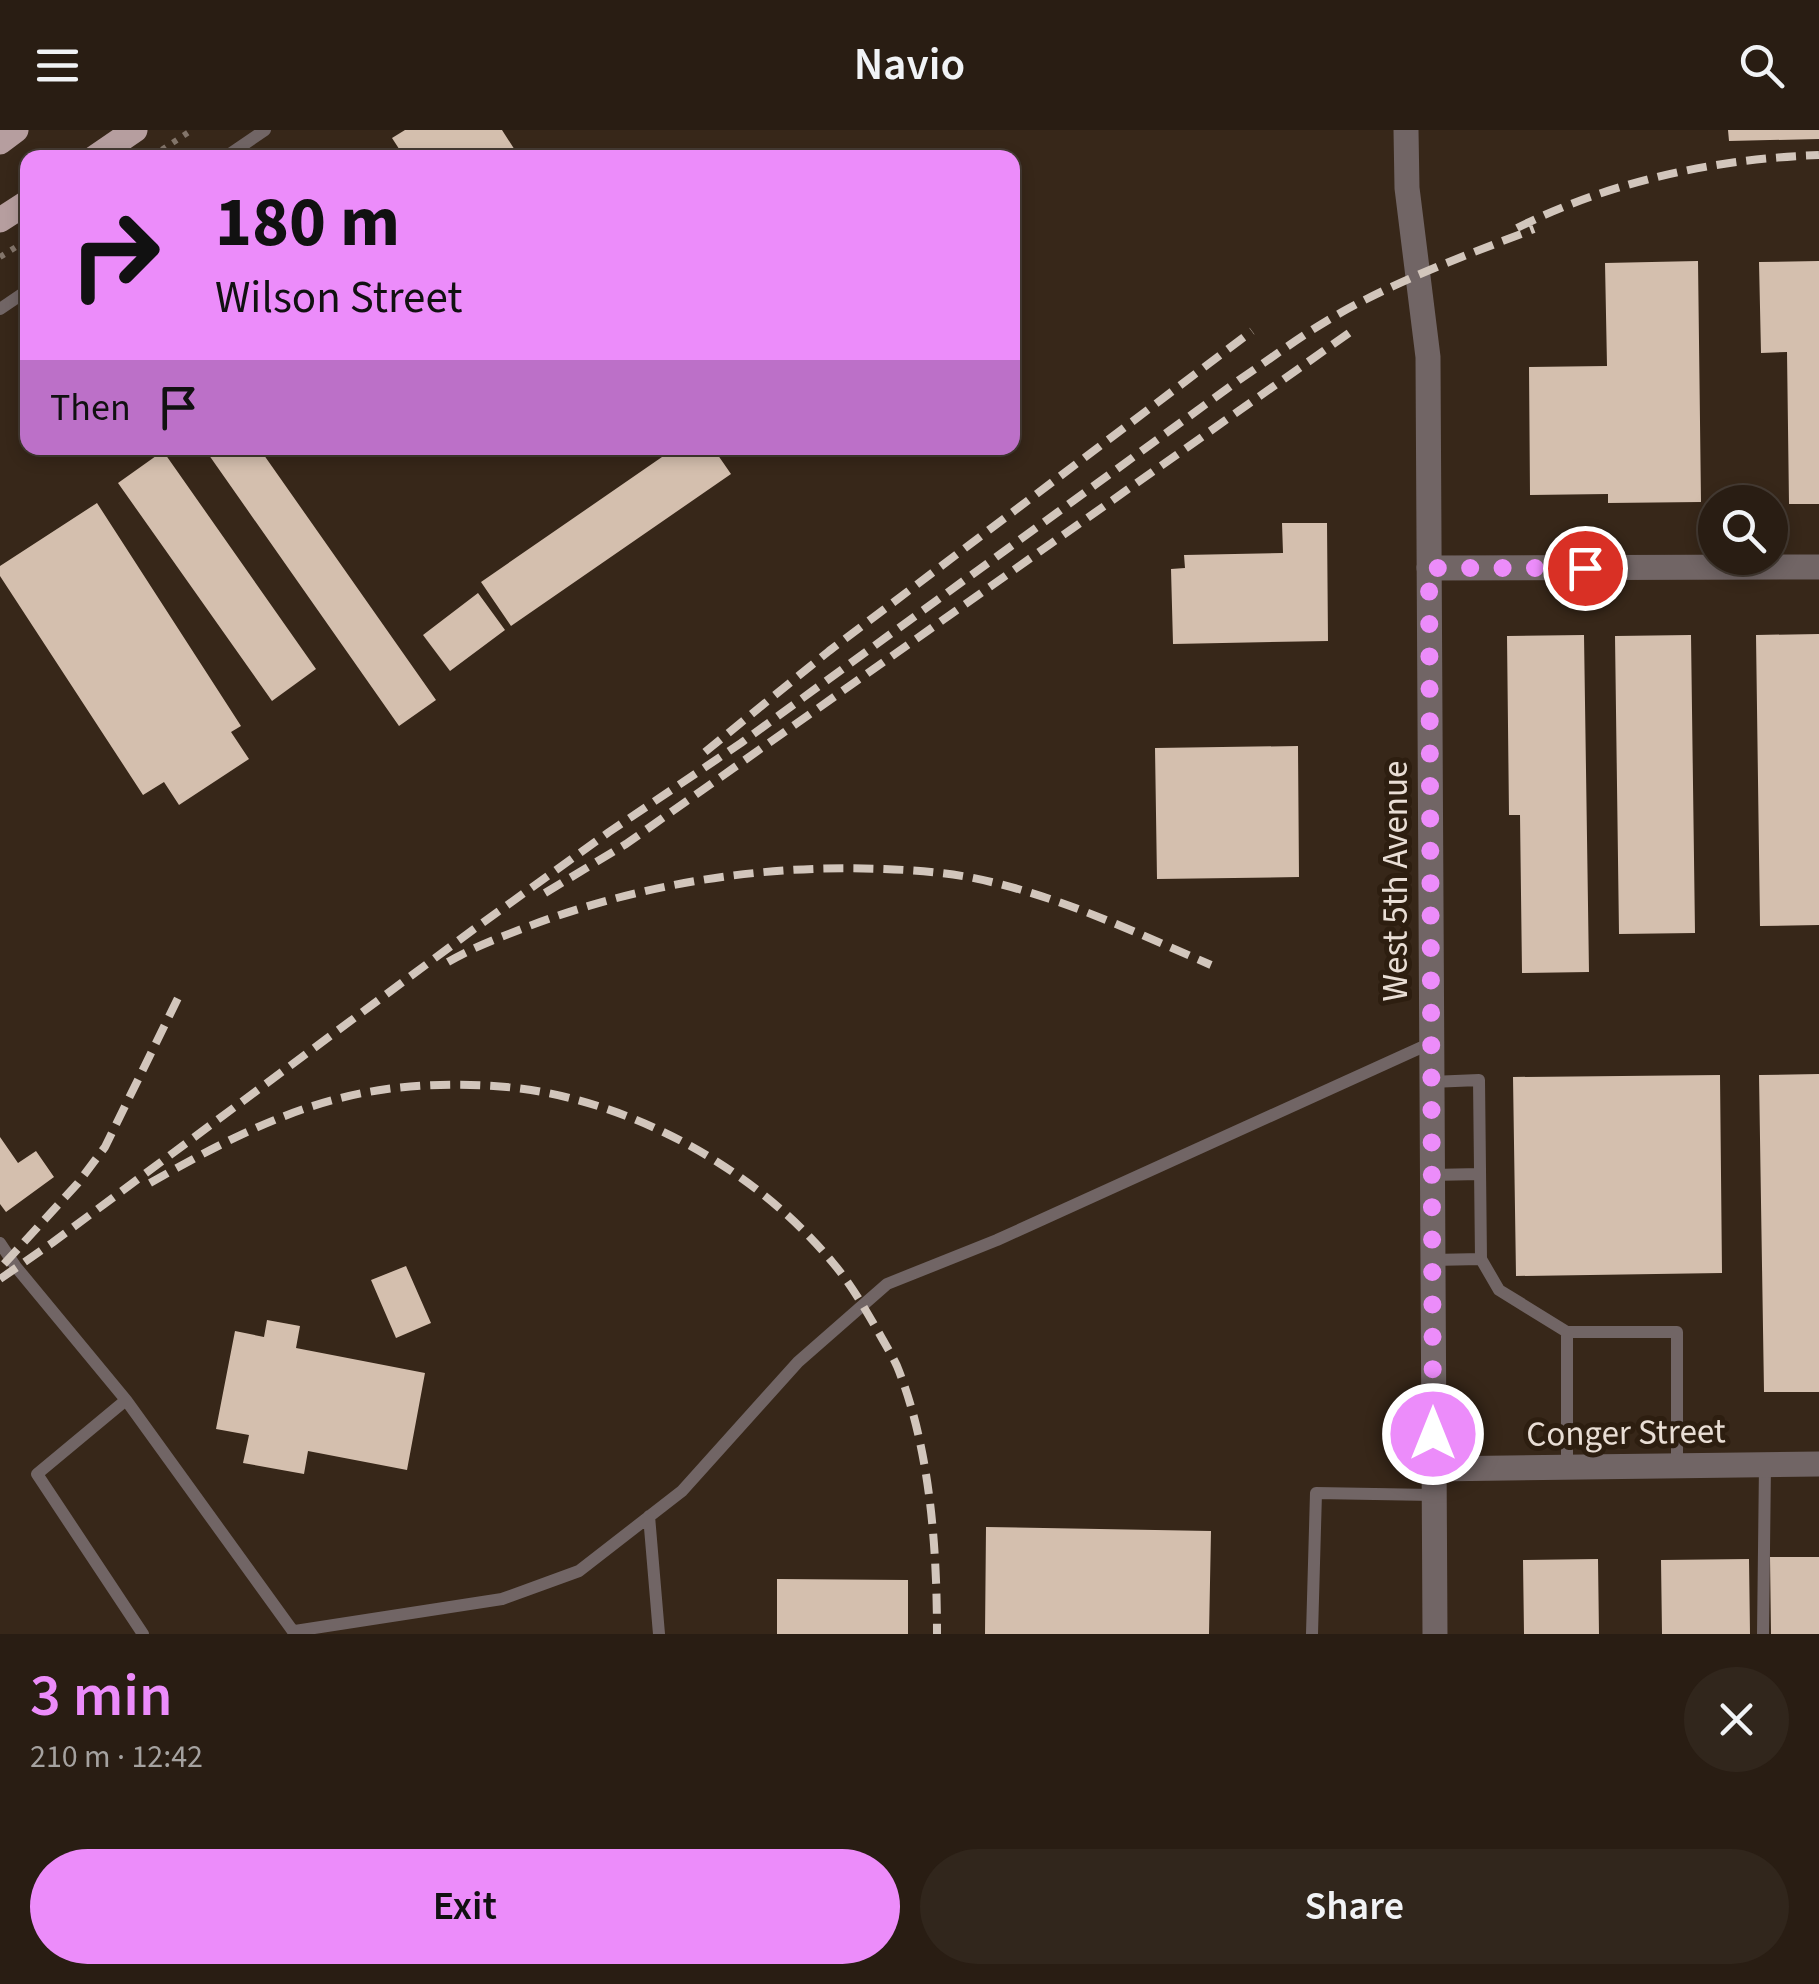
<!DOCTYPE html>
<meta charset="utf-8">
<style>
body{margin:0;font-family:"Source Sans 3",sans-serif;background:#31261c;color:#f1f3f6;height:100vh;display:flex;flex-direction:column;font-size:38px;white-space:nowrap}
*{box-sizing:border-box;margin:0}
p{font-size:32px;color:#a5a2a0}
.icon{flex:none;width:55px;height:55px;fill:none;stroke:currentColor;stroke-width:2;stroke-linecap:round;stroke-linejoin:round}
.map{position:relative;height:1504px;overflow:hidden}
.sheet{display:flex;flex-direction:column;background:#291d13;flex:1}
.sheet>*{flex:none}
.guide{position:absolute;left:20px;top:20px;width:1000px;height:305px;border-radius:20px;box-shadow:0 5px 15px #0003,0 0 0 2px #453b33;background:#ec8cfa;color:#111;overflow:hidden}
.controls{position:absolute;left:1698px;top:355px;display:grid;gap:20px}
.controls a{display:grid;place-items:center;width:90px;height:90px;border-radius:50%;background:#291d13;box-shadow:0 5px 15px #0003,0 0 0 2px #453b33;font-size:50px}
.pin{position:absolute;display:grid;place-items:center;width:85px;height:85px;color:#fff;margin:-42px;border:5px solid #fff;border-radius:50%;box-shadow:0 2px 10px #0007}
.me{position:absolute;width:110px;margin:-55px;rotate:0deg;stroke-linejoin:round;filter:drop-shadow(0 0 8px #0008)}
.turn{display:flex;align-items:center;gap:35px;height:210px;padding:0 30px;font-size:45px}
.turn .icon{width:130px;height:130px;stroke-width:2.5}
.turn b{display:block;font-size:70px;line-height:85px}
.then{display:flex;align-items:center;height:95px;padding:0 30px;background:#0003;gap:20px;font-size:38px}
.round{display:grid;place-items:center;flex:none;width:105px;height:105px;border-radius:52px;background:#31261c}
.overview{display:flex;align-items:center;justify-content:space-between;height:170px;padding:0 30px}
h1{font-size:60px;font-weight:600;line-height:75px;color:#ec8cfa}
.cta{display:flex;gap:20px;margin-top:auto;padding:20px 30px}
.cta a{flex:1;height:115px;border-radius:60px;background:#ec8cfa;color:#111;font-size:40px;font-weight:600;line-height:115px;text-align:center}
.cta a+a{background:#31261c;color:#f1f3f6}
header{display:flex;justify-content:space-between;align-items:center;height:130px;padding:0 30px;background:#291d13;font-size:45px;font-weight:600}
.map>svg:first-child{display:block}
.building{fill:#d4bfae}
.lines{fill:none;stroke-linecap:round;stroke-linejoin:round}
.path{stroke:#83756a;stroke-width:6;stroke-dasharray:5 8;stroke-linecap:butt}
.service{stroke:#716565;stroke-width:12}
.minor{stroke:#716565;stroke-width:25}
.tertiary{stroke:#716565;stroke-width:25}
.primary{stroke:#b69e9f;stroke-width:25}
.rail{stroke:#d2c6bc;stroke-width:8;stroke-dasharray:20 10;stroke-linecap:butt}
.route{stroke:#ec8cfa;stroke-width:18;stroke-dasharray:0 32.4}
.labels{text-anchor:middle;stroke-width:10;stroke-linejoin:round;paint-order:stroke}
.street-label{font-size:35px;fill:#e9ded5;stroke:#2d1e10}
</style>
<header><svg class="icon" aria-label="menu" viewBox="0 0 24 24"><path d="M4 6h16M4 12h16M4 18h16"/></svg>Navio<svg class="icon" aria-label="search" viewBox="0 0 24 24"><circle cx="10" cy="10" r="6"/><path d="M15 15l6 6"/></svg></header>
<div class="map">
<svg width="1819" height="1504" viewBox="0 0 1819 1504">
<rect width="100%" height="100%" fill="#372719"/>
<path class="building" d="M405 0H502L520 28H405L392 8Z
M1728 0H1819V9L1729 11Z
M1698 131 1701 372 1608 373V364L1530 365 1529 237 1607 236 1605 133Z
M1819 131V374H1789L1787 222 1761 223 1759 132Z
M204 318H259L436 570 399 596Z
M675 318H713L731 344 511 496 481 452Z
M163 321 316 539 272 571 118 353Z
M97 373 241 596 231 602 249 629 179 675 164 652 143 665 0 446V436Z
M1282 393H1327L1328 511 1173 514 1171 439 1185 438 1184 425 1283 423Z
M478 463 505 500 450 541 423 505Z
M1819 504V795L1760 796 1756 505Z
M1584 505 1589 842 1522 843 1520 685H1509L1507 506Z
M1691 505 1695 803 1619 804 1615 506Z
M1298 616 1299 747 1157 749 1155 618Z
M1819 944V1262H1764L1759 945Z
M1720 945 1722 1143 1516 1146 1513 947Z
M0 1007 18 1033 36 1021 54 1047 6 1082 0 1074Z
M406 1136 431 1193 396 1208 371 1150Z
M267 1190 300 1196 296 1218 425 1243 407 1340 308 1321 304 1344 243 1333 249 1305 216 1299 235 1201 264 1207Z
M986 1397 1211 1401 1209 1504H985Z
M1770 1427H1819V1504H1771Z
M1598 1429 1599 1504H1524L1523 1430Z
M1749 1429 1750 1504H1662L1661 1430Z
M777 1449 908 1450V1504H777Z"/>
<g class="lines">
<path class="path" d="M151 27 192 0
M0 127 16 117"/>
<path class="service" d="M224 28 265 0
M0 179 28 160
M1431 952 1479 950 1481 1129 1499 1160 1567 1202
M1431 1045 1480 1044
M0 1113 16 1137 126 1270 295 1504
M1432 1130 1481 1129
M126 1270 37 1344 143 1504
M1567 1337V1202H1677V1336
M649 1386 659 1504
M295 1501 502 1469 579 1441 682 1361 798 1232 887 1154 997 1110 1431 913
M1312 1504 1316 1363 1433 1365
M1763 1504 1765 1335"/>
<path class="minor" d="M1429 438 1819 437
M1433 1339 1819 1334"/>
<path class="tertiary" d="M1406 0 1407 58 1428 227 1435 1504"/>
<path class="primary" d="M0 12 16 0
M94 28 135 0
M0 90 28 72"/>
<path class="rail" d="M1517 98C1611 51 1714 29 1819 25
M705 622 829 521 1252 201
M545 763 626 714 1349 203
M448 832C472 818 498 808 524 798 638 754 762 734 884 739 912 740 940 742 968 747 1052 763 1133 801 1211 835
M150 1053C226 1010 299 971 387 959 434 953 484 953 531 960 645 978 760 1044 833 1133 851 1154 865 1179 879 1203 885 1214 892 1225 897 1236 930 1317 937 1417 937 1504
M4 1134 78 1053 105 1017 179 866
M0 1149 52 1113 474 799 609 702 741 613 1239 250C1273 227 1306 202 1342 182 1403 148 1469 124 1534 99"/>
</g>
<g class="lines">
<path class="route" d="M1433 1304 1429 438H1585"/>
</g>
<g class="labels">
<g class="street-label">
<text transform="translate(1395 751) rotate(-90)" y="12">West 5th Avenue</text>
<text transform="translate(1626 1302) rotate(-1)" y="12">Conger Street</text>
</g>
</g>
</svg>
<div class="controls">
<a><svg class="icon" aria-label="search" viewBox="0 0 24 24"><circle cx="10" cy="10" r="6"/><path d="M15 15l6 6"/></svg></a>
</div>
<div class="pin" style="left:1585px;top:438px;background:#d93025"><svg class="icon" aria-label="arrive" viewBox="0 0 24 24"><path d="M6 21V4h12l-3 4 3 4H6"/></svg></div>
<svg class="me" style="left:1433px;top:1304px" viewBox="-20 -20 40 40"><circle r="17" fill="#ec8cfa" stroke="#fff" stroke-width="3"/><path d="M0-11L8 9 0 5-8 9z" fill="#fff"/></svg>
<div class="guide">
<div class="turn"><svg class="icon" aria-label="right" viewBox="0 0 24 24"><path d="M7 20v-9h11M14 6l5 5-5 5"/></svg><div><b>180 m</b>Wilson Street</div></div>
<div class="then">Then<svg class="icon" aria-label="arrive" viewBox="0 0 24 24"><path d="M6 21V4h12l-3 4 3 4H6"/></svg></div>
</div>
</div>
<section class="sheet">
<div class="overview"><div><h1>3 min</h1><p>210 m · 12:42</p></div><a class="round"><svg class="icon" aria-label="close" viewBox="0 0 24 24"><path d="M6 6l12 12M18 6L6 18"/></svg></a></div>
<div class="cta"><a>Exit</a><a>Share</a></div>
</section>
